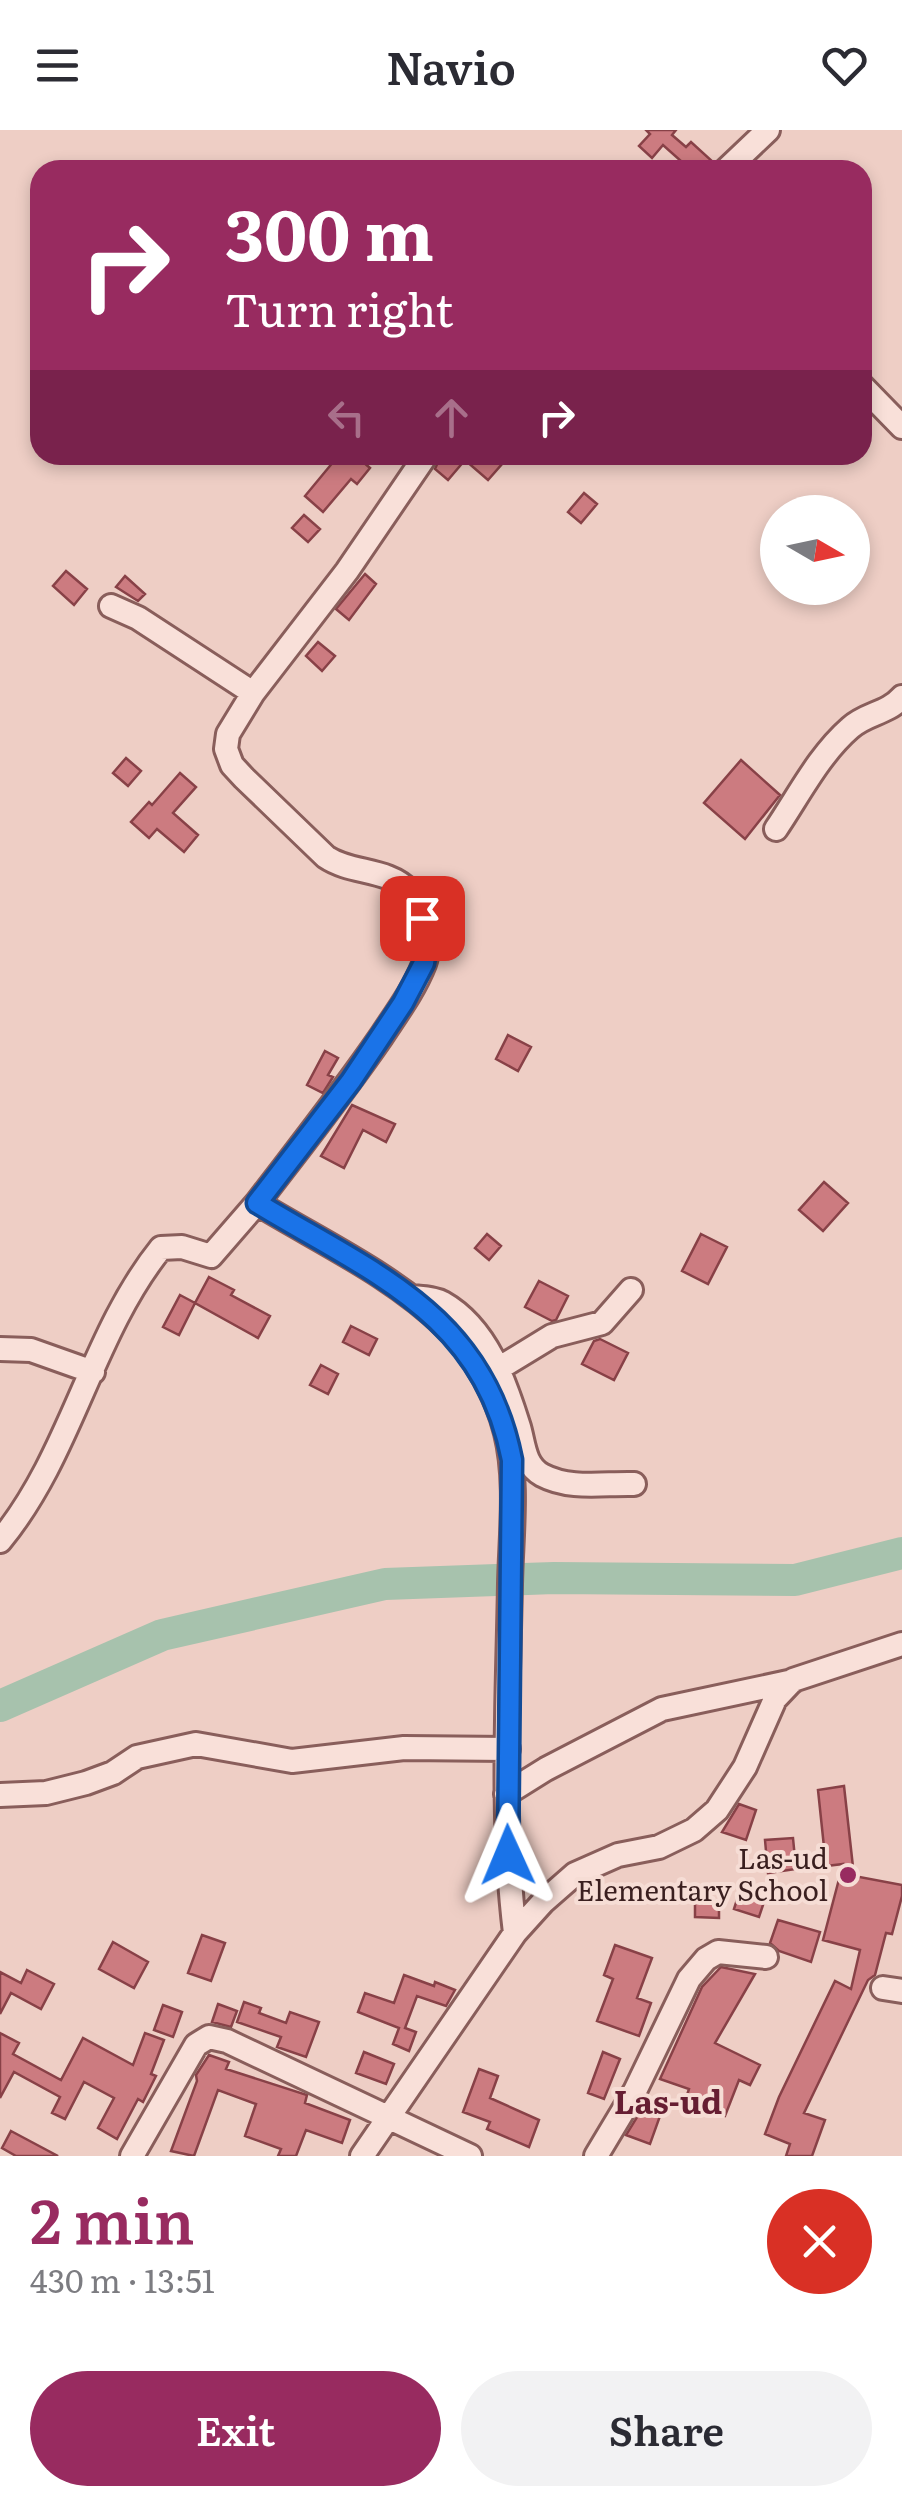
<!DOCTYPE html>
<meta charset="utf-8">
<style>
body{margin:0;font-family:Literata,serif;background:#f2f2f3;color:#2b2b33;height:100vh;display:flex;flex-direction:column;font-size:38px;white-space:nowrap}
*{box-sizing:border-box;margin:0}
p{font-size:32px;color:#7c7c81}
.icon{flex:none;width:55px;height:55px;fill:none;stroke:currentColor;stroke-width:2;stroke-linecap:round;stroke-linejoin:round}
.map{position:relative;height:2026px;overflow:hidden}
.side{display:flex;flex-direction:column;background:#fff;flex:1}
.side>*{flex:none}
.banner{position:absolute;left:30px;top:30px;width:842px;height:305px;border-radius:30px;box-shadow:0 5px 15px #0003;background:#982b60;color:#fff;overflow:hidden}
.needle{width:65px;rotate:99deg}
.controls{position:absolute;left:760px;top:365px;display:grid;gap:20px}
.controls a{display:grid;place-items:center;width:110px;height:110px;border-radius:50%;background:#fff;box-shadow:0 5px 15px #0003;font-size:50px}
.pin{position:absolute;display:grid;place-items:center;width:85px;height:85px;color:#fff;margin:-42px;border-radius:20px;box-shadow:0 5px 15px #0006}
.me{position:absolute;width:110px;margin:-55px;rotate:359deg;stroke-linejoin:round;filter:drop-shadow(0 0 8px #0008)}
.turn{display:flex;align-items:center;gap:35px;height:210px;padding:0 30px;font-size:45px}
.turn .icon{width:130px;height:130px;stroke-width:2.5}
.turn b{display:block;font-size:70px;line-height:85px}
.lanes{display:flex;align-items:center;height:95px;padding:0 30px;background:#0003;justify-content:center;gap:50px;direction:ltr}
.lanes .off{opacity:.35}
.round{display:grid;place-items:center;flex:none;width:105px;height:105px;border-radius:52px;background:#f2f2f3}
.head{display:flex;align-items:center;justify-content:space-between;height:170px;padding:0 30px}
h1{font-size:60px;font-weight:600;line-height:75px;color:#982b60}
.action{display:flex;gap:20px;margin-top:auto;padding:20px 30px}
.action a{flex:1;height:115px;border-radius:60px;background:#982b60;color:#fff;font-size:40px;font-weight:600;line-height:115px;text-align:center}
.action a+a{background:#f2f2f3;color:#2b2b33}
header{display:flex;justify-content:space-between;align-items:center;height:130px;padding:0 30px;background:#fff;font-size:45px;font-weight:600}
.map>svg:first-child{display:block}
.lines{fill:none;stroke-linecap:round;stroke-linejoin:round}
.river{stroke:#a7c2ad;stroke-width:32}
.building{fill:#cc7b80;stroke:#884147;stroke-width:2.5}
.minor-casing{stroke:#895e5b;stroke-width:28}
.minor{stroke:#f9e0d9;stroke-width:22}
.route-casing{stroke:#114b97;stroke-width:25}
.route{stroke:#1a73e8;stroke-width:18}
.poi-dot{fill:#982b60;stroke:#f6ddd5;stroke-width:4}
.labels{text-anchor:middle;stroke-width:8;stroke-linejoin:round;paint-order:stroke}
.poi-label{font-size:28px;fill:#3a1f1f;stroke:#f6ddd5;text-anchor:end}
.quarter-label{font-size:32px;font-weight:bold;fill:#661e32;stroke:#f6ddd5}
</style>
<header><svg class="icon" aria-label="menu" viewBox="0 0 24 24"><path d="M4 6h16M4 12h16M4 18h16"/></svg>Navio<svg class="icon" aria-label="heart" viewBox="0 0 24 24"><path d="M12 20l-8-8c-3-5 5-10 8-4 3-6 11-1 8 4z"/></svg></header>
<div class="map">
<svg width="902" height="2026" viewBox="0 0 902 2026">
<rect width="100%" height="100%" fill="#eecec5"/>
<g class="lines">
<path class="river" d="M0 1576 162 1505 385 1454 554 1448 795 1450 902 1423"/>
</g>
<path class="building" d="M646 0H676L672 5 686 17 691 12 713 32 706 40H691L663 15 652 28 639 16 650 4Z
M339 325H355L370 338 357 354 351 349 323 382 305 366Z
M441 325H492L502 334 488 350 465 330 448 350 435 339Z
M584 363 597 374 581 393 568 382Z
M304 385 320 399 308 412 292 398Z
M66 441 87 459 74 475 53 456Z
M365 444 376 454 349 490 336 479Z
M125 446 145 464 138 471 116 457Z
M318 512 335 526 322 541 306 526Z
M126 628 141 641 128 656 113 643Z
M741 630 780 665 745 709 704 673Z
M180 643 196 657 173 683 198 705 184 722 157 699 149 708 131 692 149 672 152 675Z
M508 905 531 917 518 941 496 929Z
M325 921 338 928 328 945 333 947 323 963 307 955Z
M352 975 395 994 386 1012 363 1000 344 1038 321 1026Z
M824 1052 848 1073 823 1101 799 1080Z
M487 1104 501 1116 489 1130 475 1118Z
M701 1104 727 1117 708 1154 682 1141Z
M209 1147 234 1160 231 1165 270 1186 258 1208 195 1173Z
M539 1151 568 1166 556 1190 552 1191 525 1177Z
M180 1165 195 1173 179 1205 163 1197Z
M351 1196 377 1209 369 1225 343 1212Z
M600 1209 628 1223 614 1250 582 1234 594 1211Z
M321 1235 338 1244 328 1264 310 1255Z
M844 1656 854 1746 902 1755V1766L892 1804 886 1803 875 1845 868 1850 804 1983 825 1990 812 2026H786L790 2014 765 2004 779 1967 835 1851 851 1859 860 1820 823 1810 843 1734 826 1736 818 1660Z
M739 1674 756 1680 746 1710 722 1702Z
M793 1708 796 1739 768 1743 765 1710Z
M740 1760 765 1769 759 1787 734 1779Z
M695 1771H719V1788L695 1787Z
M778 1790 820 1802 811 1832 779 1821 770 1813Z
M202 1805 225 1813 211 1851 188 1843Z
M113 1812 148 1832 134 1858 99 1839Z
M615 1815 652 1828 637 1868 651 1873 639 1906 597 1891 613 1849 604 1845Z
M721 1837 755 1844 715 1913 760 1935 750 1955 739 1950 725 1986 685 1971 689 1959 660 1949 702 1857Z
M27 1840 54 1854 41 1879 11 1863 0 1884V1842L21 1853Z
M404 1845 434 1856 435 1852 455 1860 446 1876 417 1866 405 1898 416 1902 409 1921 393 1914 399 1898 358 1882 365 1863 394 1873Z
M244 1872 261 1878 259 1883 286 1893 290 1882 319 1892 306 1927 277 1917 281 1907 237 1892Z
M218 1874 237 1881 231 1897 212 1892Z
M163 1875 182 1882 173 1907 154 1900Z
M0 1903 19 1913 13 1924 61 1950 83 1908 133 1935 145 1903 164 1910 151 1944 156 1946 143 1972 138 1969 117 2009 98 1998 114 1968 84 1952 65 1989 52 1983 60 1967 14 1942 0 1968Z
M364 1922 394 1934 386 1954 356 1943Z
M603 1922 620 1929 604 1969 588 1963Z
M209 1925 229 1932 226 1939 307 1965 305 1973 350 1990 342 2013 306 2000 296 2026H278L281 2019 245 2006 256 1974 218 1960 194 2026 171 2021 197 1951 196 1945Z
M479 1939 498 1946 490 1968 539 1990 529 2017 487 1999 490 1992 463 1982Z
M642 1979 660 1986 650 2014 626 2005Z
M11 2001 58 2026H16L2 2018Z"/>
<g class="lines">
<g class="minor-casing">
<path id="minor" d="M726 40 768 0
M862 256 902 297
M426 325 347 441 253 563 228 604 226 619 232 635 244 648 326 727C351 744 388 738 409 761 424 779 432 812 424 834 414 860 396 884 381 907 342 964 299 1018 257 1073 321 1112 393 1145 447 1198 474 1224 497 1266 506 1303 518 1351 511 1405 510 1454 508 1571 501 1688 515 1803
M111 476 138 488 253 563
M776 699C799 665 819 625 850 598 866 583 887 584 902 567
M412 1167C422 1168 434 1168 443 1173 487 1198 505 1252 519 1297 524 1314 524 1335 542 1345 570 1360 604 1353 634 1354
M0 1219 31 1220 93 1242
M498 1239 552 1206 602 1193 631 1160
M0 1411C72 1324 91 1205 161 1118L182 1117 211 1126 257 1073
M506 1664 546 1639 662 1579 793 1551
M0 1665 46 1663 86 1653 113 1643 137 1627 196 1614 292 1631 404 1618 508 1619
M883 1858 902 1861
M132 2026 196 1915 209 1907 227 1911 470 2026
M362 2026 515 1803 543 1772 575 1744 618 1725 659 1717 694 1700 717 1680 745 1637 775 1569 793 1550 902 1514
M596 2026 635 1961 689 1849 706 1829 718 1822 766 1827"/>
</g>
<use href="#minor" class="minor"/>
</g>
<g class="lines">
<g class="route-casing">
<path id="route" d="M422 788 428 810 424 833 403 873 351 951 257 1073C372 1143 483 1183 512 1330L508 1725"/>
</g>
<use href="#route" class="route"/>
</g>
<circle class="poi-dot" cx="848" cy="1745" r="10"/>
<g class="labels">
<g class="poi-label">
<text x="828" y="1739">Las-ud<tspan x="828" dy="32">Elementary School</tspan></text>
</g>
<g class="quarter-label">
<text x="668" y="1984">Las-ud</text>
</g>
</g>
</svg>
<div class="controls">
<a><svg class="needle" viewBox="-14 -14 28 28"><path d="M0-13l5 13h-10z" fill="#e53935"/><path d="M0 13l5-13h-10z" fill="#7c7c81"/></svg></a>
</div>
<div class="pin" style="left:422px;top:788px;background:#d93025"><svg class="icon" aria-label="arrive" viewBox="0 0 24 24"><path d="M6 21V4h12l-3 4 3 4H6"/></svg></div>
<svg class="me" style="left:508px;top:1725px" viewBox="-20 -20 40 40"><path d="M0-17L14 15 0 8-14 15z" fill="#1a73e8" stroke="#fff" stroke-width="4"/></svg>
<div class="banner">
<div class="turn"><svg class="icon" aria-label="right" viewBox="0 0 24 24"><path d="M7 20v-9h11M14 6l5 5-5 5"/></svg><div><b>300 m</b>Turn right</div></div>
<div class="lanes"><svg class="icon off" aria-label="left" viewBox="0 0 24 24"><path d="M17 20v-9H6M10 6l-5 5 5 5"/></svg><svg class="icon off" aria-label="ahead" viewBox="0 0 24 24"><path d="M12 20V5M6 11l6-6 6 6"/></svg><svg class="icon" aria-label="right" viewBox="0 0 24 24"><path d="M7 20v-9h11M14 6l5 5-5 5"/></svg></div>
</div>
</div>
<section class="side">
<div class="head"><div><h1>2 min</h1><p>430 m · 13:51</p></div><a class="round" style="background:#d93025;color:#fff"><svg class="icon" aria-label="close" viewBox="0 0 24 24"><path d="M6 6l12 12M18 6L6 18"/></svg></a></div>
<div class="action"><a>Exit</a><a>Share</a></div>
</section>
